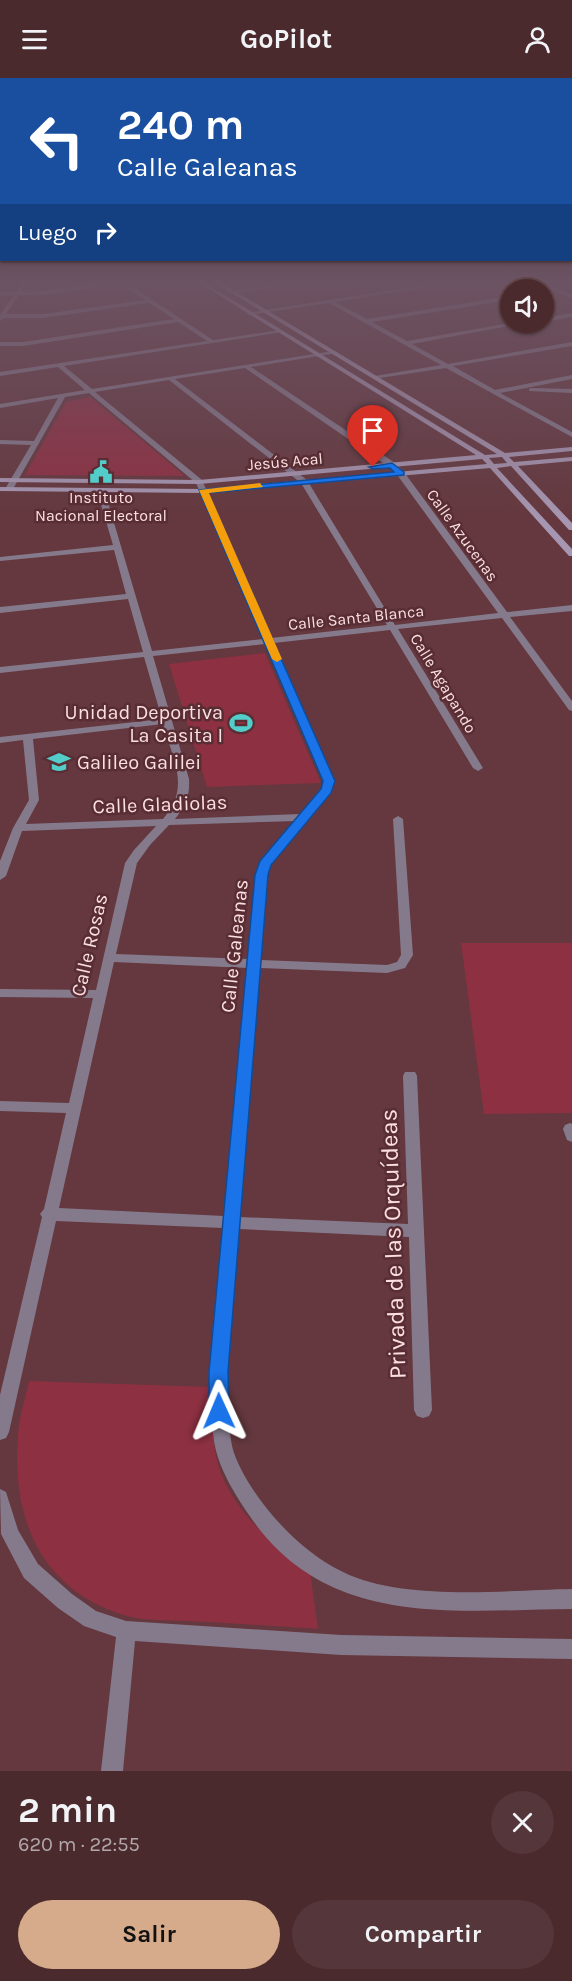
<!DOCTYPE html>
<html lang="es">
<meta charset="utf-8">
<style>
body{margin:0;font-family:Karla,sans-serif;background:#55363a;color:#f1f3f6;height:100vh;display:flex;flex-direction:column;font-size:22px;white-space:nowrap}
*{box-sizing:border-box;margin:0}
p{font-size:20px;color:#b2a7aa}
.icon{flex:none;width:33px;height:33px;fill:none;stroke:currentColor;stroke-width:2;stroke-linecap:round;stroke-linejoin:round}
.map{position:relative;height:1693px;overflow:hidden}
.drawer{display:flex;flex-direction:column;background:#4b2a2e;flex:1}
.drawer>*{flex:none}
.banner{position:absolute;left:0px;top:0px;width:573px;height:183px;box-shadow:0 2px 4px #0004,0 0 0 2px #62464a;background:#1a4fa0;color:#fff;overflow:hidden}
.fabs{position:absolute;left:500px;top:201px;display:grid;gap:12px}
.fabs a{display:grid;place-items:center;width:54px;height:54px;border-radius:50%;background:#4b2a2e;box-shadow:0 2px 4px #0004,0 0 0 2px #62464a;font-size:30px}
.pin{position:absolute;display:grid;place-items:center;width:51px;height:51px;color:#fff;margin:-62px -26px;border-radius:50% 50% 50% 0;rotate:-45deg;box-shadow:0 0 6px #0007}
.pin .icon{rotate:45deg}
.me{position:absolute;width:66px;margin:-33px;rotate:359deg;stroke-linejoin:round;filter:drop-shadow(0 0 4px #0008)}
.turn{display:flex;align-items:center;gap:21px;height:126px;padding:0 18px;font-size:27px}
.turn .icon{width:78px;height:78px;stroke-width:2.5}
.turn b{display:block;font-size:42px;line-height:51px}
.then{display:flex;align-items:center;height:57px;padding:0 18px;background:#0003;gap:12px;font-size:22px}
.round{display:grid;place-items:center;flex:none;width:63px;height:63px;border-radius:32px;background:#55363a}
.head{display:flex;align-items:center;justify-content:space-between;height:102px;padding:0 18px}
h1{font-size:36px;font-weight:700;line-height:45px}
.button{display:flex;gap:12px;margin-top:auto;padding:12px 18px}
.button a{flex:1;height:69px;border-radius:36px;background:#d6ab8b;color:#111;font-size:24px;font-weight:700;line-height:69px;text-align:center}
.button a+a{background:#55363a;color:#f1f3f6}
header{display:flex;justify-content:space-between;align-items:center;height:78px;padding:0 18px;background:#4b2a2e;font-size:27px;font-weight:700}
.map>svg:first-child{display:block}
.green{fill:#8d3042}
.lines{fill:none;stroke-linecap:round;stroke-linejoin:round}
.street{fill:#857a8c;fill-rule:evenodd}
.secondary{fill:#a696b1;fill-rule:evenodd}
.route{fill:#1a73e8;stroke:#114b97;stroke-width:1.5}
.slow{fill:#f59e0b}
.labels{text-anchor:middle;stroke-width:5;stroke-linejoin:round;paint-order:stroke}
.far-street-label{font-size:16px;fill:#fbdfe1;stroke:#592d34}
.far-poi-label{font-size:16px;fill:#fbdfe1;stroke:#592d34}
.poi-label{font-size:20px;fill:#fbdfe1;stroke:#592d34;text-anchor:end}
.street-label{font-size:20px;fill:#fbdfe1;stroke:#592d34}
.near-street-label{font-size:24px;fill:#fbdfe1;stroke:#592d34}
</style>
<header><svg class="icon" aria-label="menu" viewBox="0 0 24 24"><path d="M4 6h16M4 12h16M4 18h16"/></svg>GoPilot<svg class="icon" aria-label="person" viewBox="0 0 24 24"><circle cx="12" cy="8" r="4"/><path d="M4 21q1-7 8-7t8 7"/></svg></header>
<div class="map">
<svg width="572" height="1693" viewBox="0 0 572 1693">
<rect width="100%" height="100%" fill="#64383e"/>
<path class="green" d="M90 319 185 398 25 397 66 324Z
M265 575 321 705 207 709 169 586Z
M461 865H572V1035L484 1036Z
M29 1303 212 1309C212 1332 212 1355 216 1378 226 1427 271 1466 310 1493L318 1551C274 1548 230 1545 186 1543 167 1542 145 1543 127 1538 41 1513 11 1441 18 1357 19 1339 25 1321 29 1303Z"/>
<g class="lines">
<path class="street" d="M23 203H28L21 214C58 213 94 203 131 203L127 205 213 262 280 252 283 254 64 288 92 311 333 273 331 276 251 289 395 385 404 394 507 534 572 527V533L510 539 572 623V633L569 632 502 540 398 551 483 690 478 693 473 690 390 552 274 565 334 703 331 714 270 787 268 797 261 882 387 887 397 884 401 877 393 741 398 738 403 741 413 877 405 890 387 895 260 890 239 1139 408 1146 403 998 405 994H415L417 998 432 1332 429 1338 423 1340 417 1338 414 1332 409 1159 238 1151C232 1222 218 1297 232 1368 237 1390 258 1421 273 1438 293 1461 316 1481 343 1494 404 1524 505 1512 572 1511V1531C452 1532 326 1551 249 1437 234 1415 218 1389 214 1363 203 1293 217 1220 223 1150L56 1143 9 1354 6 1360 0 1362V1317L42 1139 40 1136 44 1131 66 1035 0 1033V1023L69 1025 93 920 0 919V911L96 912 125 785 134 772 156 748 22 753 6 798 0 802V783L13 750 29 722 23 662 0 665V659L162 641 144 579 0 595V589L143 574 128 521 0 535V529L126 516 114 472 0 483V479L113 467 97 413 104 411 152 573 263 561 196 405 89 315 65 319 13 411 9 413 5 411 31 367 0 366V362L34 363 58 320 0 330V326L85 312 58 289 0 298V294L207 263 178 244 23 268H0V264H23L174 241 149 225 43 240H4L0 243V237L14 217 0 218V214H16ZM121 206 145 222 43 236H6L19 217H45ZM245 290 389 389 398 398 498 535 395 547 307 402 175 301ZM169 302 301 405 387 547 271 560 202 402 95 314ZM265 566 324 703 322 711 301 736 175 741C186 728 190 717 189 701L153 578ZM163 646C173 682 191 710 163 741L26 746 39 722 33 661ZM296 743 261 784 256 797 248 881 116 876 137 785 150 767 169 747ZM114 884 248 890 224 1138 59 1130Z
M295 203H309L231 216 228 214Z
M451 203H464L335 224 367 241 510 218V222L372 244 407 263 515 244H530L412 266 448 286 572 264V268L453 288 495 312 572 297V301L500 315 572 354V359L446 290 373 301 375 298 441 287 329 225 249 237 246 235Z
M535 203H542L572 217V221Z
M572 235V239L543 244V240Z
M531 310 572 311V315L529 313V311Z
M570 1045 572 1046V1064L567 1062 563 1051 565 1047Z
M0 1411 6 1414 18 1452 38 1486 72 1516 96 1533 126 1543 341 1557 572 1561V1581L341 1577 135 1563 123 1693H101L116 1559 84 1548 58 1530 24 1500 1 1456Z"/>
<path class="secondary" d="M196 203H202L485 377 497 376 212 203H218L505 375 572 369V373L509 379 514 384 572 379V383L518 388 572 445V452H569L511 388 497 390 572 471V478H569L490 390 203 415 0 413V409L203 411 487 386 482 381 199 406 0 404V400L199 402 476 377ZM502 379 507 385 494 386 489 380Z"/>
</g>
<linearGradient id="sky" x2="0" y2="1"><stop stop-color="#371f22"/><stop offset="0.46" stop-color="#6c5363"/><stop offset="1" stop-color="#6c5363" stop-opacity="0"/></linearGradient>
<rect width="572" height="440" fill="url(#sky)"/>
<path class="route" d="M392 385 404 394V397L208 415 335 703 331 715 271 787 268 797 228 1294 229 1333 226 1340 219 1342 212 1340 209 1333V1294L255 797 260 783 321 711 323 703 199 412 394 394 390 390 373 391 369 389Z"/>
<path class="slow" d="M260 405 263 409 209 415 282 581 277 584 272 581 199 412Z"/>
<defs>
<g id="civic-bare" transform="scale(1.8)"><path d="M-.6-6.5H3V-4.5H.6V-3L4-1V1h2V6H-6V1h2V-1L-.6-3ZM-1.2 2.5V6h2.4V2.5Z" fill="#53cdc9" stroke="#592d34" stroke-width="2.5" paint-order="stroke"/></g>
<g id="stadium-bare" transform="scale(1.8)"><path d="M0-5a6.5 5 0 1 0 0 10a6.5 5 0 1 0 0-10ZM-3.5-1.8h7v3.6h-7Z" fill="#53cdc9" stroke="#592d34" stroke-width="2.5" paint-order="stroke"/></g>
<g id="school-bare" transform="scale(1.8)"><path d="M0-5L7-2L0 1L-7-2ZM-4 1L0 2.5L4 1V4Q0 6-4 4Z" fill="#53cdc9" stroke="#592d34" stroke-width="2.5" paint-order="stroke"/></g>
</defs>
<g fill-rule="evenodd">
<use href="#civic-bare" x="101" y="394"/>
<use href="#stadium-bare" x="241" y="645"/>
<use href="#school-bare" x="59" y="684"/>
</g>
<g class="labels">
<g class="far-street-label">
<text transform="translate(285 383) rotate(-5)" y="6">Jesús Acal</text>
<text transform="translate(463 457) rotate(54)" y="6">Calle Azucenas</text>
<text transform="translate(356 539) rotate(-6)" y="6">Calle Santa Blanca</text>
<text transform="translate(444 605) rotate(59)" y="6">Calle Agapando</text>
</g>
<g class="far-poi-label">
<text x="101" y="425">Instituto<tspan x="101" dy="18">Nacional Electoral</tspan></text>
</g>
<g class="poi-label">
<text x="223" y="641">Unidad Deportiva<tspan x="223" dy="23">La Casita I</tspan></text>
<text x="77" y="691" text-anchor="start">Galileo Galilei</text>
</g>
<g class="street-label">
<text transform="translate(160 726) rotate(-2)" y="7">Calle Gladiolas</text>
<text transform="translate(89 867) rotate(-77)" y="7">Calle Rosas</text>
<text transform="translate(234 868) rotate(-84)" y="7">Calle Galeanas</text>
</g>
<g class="near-street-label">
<text transform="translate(393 1166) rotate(-92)" y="8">Privada de las Orquídeas</text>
</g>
</g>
</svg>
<div class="fabs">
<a><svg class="icon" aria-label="sound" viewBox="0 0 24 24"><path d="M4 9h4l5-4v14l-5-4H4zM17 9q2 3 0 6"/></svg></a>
</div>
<div class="pin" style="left:373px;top:389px;background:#d93025"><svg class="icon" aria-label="arrive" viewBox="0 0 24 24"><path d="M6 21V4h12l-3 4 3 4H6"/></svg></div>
<svg class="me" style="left:219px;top:1333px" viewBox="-20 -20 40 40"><path d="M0-17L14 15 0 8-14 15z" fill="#1a73e8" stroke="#fff" stroke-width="4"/></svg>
<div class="banner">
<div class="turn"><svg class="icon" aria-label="left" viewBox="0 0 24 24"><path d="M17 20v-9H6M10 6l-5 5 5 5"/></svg><div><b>240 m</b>Calle Galeanas</div></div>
<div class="then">Luego<svg class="icon" aria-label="right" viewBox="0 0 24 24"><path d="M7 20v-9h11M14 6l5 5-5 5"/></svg></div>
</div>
</div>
<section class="drawer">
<div class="head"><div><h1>2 min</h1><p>620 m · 22:55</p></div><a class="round"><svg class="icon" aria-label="close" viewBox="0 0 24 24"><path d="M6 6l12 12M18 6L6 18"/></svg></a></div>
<div class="button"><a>Salir</a><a>Compartir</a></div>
</section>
